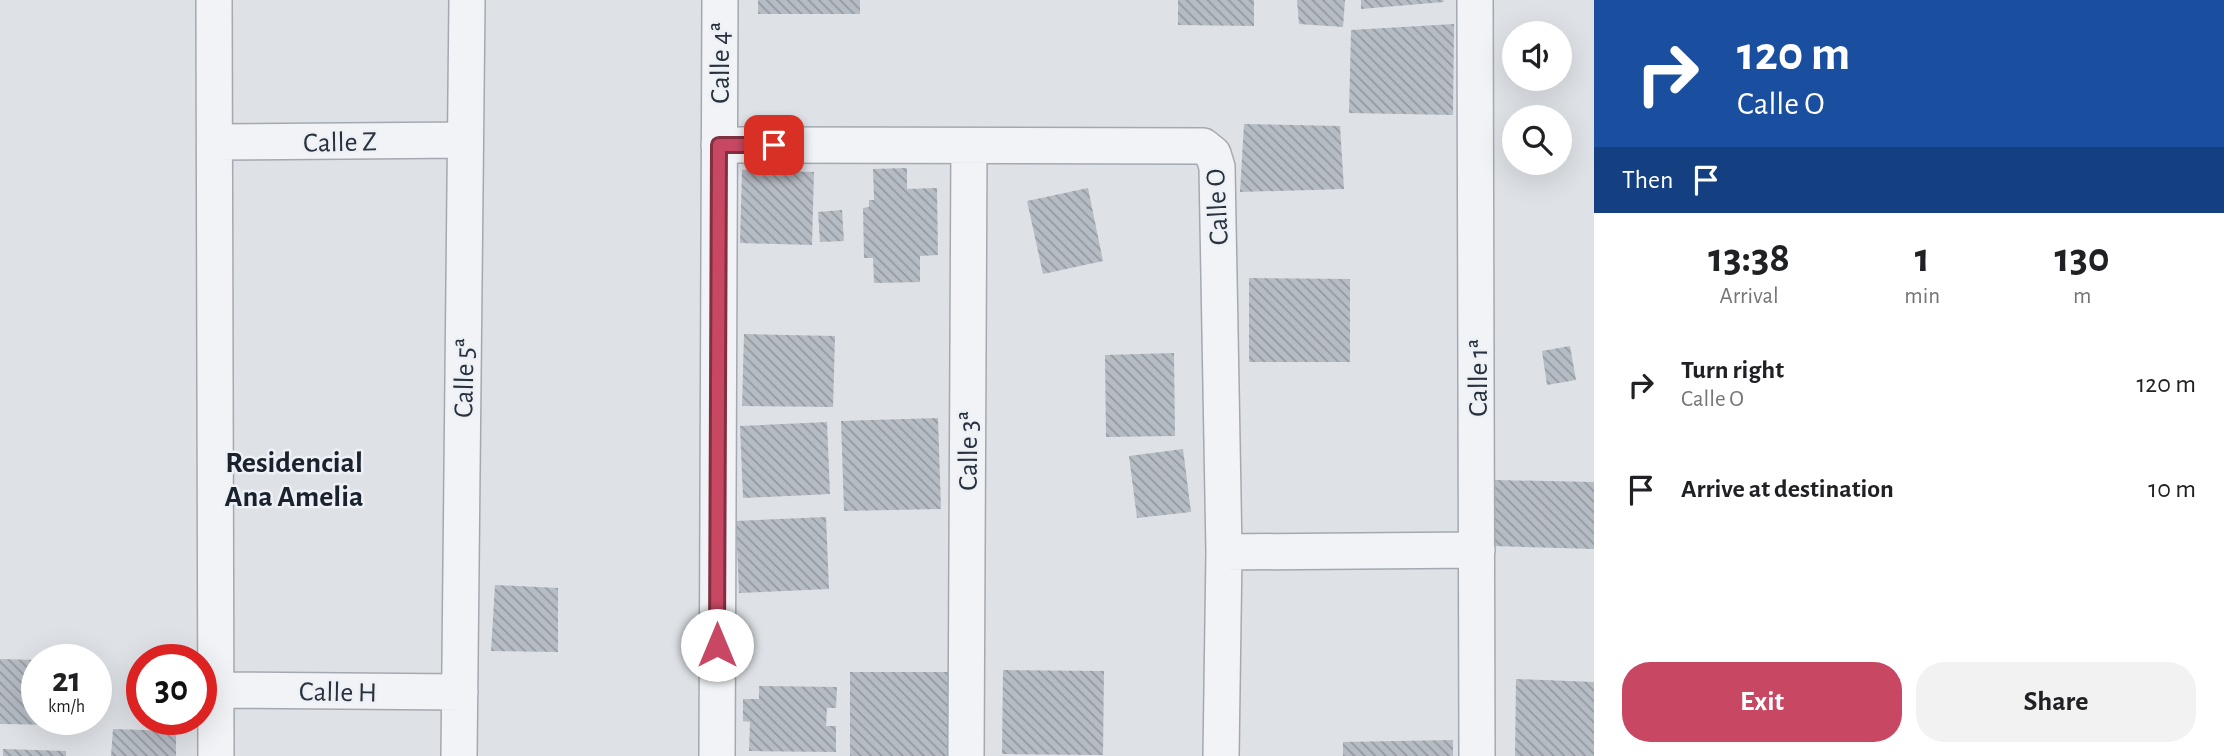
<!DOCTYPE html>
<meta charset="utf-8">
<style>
body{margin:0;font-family:"Alegreya Sans",sans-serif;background:#f2f2f2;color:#202124;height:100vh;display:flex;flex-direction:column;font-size:26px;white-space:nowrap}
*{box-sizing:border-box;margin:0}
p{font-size:23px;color:#757577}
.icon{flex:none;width:38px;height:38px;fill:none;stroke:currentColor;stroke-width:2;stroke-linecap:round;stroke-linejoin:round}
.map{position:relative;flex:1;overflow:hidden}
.details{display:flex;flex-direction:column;background:#fff;width:630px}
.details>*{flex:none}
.guide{background:#1a4fa0;color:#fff;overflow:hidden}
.controls{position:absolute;left:1502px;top:21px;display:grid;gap:14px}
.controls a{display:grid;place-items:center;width:70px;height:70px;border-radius:50%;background:#fff;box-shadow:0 7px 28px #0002;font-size:35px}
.speed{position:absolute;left:21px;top:644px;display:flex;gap:14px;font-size:35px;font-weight:700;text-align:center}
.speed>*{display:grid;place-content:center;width:91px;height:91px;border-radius:50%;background:#fff;box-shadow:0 7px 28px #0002;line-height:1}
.speed small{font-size:18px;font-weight:400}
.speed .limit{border:10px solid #d22;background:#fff;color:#111}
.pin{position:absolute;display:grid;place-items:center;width:60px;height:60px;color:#fff;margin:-30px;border-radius:14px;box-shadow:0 4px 10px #0006}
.me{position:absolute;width:77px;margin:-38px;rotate:0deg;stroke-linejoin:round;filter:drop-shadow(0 0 5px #0008)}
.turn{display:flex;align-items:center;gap:24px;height:147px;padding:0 28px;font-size:32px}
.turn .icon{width:91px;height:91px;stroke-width:2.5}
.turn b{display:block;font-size:49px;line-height:60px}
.then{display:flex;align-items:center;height:66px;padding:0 28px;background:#0003;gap:14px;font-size:26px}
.eta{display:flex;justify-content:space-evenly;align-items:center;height:119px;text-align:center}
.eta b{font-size:42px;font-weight:600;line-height:49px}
.primary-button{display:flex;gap:14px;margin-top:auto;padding:14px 28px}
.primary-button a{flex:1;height:80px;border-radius:28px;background:#c84863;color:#fff;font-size:28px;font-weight:600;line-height:80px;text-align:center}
.primary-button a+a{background:#f2f2f2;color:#202124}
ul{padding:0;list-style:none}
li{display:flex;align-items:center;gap:21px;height:105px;padding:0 28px}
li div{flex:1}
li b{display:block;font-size:26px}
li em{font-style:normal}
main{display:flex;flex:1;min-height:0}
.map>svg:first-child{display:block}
.building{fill:url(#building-back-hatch)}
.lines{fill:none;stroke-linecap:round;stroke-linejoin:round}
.minor-casing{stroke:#a4a9b1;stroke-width:38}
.minor{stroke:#f1f3f6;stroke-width:35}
.route-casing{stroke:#822f40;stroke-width:18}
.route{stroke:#c84863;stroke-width:12}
.labels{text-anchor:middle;stroke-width:5;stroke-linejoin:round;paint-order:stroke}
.street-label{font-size:28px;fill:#28313d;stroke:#edf1f5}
.neighbourhood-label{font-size:30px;font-weight:bold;fill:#1a222e;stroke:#edf1f5}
</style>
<main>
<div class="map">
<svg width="1594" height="756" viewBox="0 0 1594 756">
<defs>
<pattern id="building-back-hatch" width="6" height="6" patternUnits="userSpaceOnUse" patternTransform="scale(1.75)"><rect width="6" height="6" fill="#b6bcc4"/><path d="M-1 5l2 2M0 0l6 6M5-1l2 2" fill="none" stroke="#9499a0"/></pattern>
</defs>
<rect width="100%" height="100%" fill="#dee2e7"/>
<path class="building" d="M758 0H860V14H758Z
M1178 0H1254V26L1178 25Z
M1297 0H1345L1343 27 1299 24Z
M1361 0H1443L1444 2 1361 9Z
M1454 24 1453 115 1349 113 1351 30Z
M1244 124 1340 126 1344 189 1240 192Z
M907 168V189L937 188 938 255 920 256V282L874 283 873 258H864L863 208 869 207V200H874L873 169Z
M742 170 814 172 812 245 740 243Z
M1088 188 1103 261 1043 274 1027 201Z
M842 210 844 241 820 242 818 212Z
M1249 278 1350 279V362H1249Z
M744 334 835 336 833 407 742 406Z
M1570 346 1576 380 1547 385 1542 351Z
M1174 353 1175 436 1106 437 1105 355Z
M938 418 941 509 844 511 841 421Z
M827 422 830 494 743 498 740 426Z
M1183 449 1191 512 1137 518 1129 456Z
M1494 480 1594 482V549L1492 546Z
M826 517 829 589 739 593 736 521Z
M495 585 558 588V652L491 651Z
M0 659 37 660V719H60V725L0 724Z
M1003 670 1104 671 1103 755 1002 754Z
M850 672H951V756H850Z
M1516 679 1594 682V756H1515Z
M759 686 837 687 836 708H827L826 726H836V752L749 751 750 722 743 721V699H759Z
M113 729 176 731V756H111Z
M1453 740V756H1343V742Z
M3 749 66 751V756H3Z"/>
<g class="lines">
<g class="minor-casing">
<path id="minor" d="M214 0 216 756
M1475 0 1477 756
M215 142 465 140
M719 145 1203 146 1213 154 1217 167 1224 552 1221 756
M1224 552 1477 550
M215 690 460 692
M459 756 467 0
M717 756 720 0
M966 756 969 146"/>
</g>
<use href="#minor" class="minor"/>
</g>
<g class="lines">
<g class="route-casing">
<path id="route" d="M717 645 719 145H774"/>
</g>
<use href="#route" class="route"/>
</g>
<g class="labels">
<g class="street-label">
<text transform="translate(719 63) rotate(-90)" y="10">Calle 4ª</text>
<text transform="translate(340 141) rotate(-1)" y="10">Calle Z</text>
<text transform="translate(1216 207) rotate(-93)" y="10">Calle O</text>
<text transform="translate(463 378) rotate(-89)" y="10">Calle 5ª</text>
<text transform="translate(1477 378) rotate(-90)" y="10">Calle 1ª</text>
<text transform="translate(967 451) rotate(-90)" y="10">Calle 3ª</text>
<text transform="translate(338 691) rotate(1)" y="10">Calle H</text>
</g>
<g class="neighbourhood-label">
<text x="294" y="472">Residencial<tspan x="294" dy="34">Ana Amelia</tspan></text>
</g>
</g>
</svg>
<div class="controls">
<a><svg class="icon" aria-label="sound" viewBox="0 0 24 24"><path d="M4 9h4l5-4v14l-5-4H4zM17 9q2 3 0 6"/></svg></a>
<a><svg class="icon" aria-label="search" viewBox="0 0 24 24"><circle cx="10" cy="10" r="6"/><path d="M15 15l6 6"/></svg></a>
</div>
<div class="speed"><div>21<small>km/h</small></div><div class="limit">30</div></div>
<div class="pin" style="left:774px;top:145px;background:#d93025"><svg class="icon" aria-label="arrive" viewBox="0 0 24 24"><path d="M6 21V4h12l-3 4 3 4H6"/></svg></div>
<svg class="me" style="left:717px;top:645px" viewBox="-20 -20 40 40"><circle r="19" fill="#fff"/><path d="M0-13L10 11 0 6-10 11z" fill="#c84863"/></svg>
</div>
<section class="details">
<div class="guide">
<div class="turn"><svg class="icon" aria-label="right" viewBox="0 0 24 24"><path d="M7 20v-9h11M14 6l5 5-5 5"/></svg><div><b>120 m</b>Calle O</div></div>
<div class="then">Then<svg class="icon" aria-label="arrive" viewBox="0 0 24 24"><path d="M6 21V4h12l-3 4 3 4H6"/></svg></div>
</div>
<div class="eta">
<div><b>13:38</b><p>Arrival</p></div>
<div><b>1</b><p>min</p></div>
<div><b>130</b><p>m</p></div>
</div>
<ul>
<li><svg class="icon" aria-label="right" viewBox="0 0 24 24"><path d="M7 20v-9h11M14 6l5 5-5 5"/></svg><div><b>Turn right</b><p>Calle O</p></div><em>120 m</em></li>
<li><svg class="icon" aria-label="arrive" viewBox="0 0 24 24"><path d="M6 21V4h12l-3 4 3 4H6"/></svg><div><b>Arrive at destination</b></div><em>10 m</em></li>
</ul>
<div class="primary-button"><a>Exit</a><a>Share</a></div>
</section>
</main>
